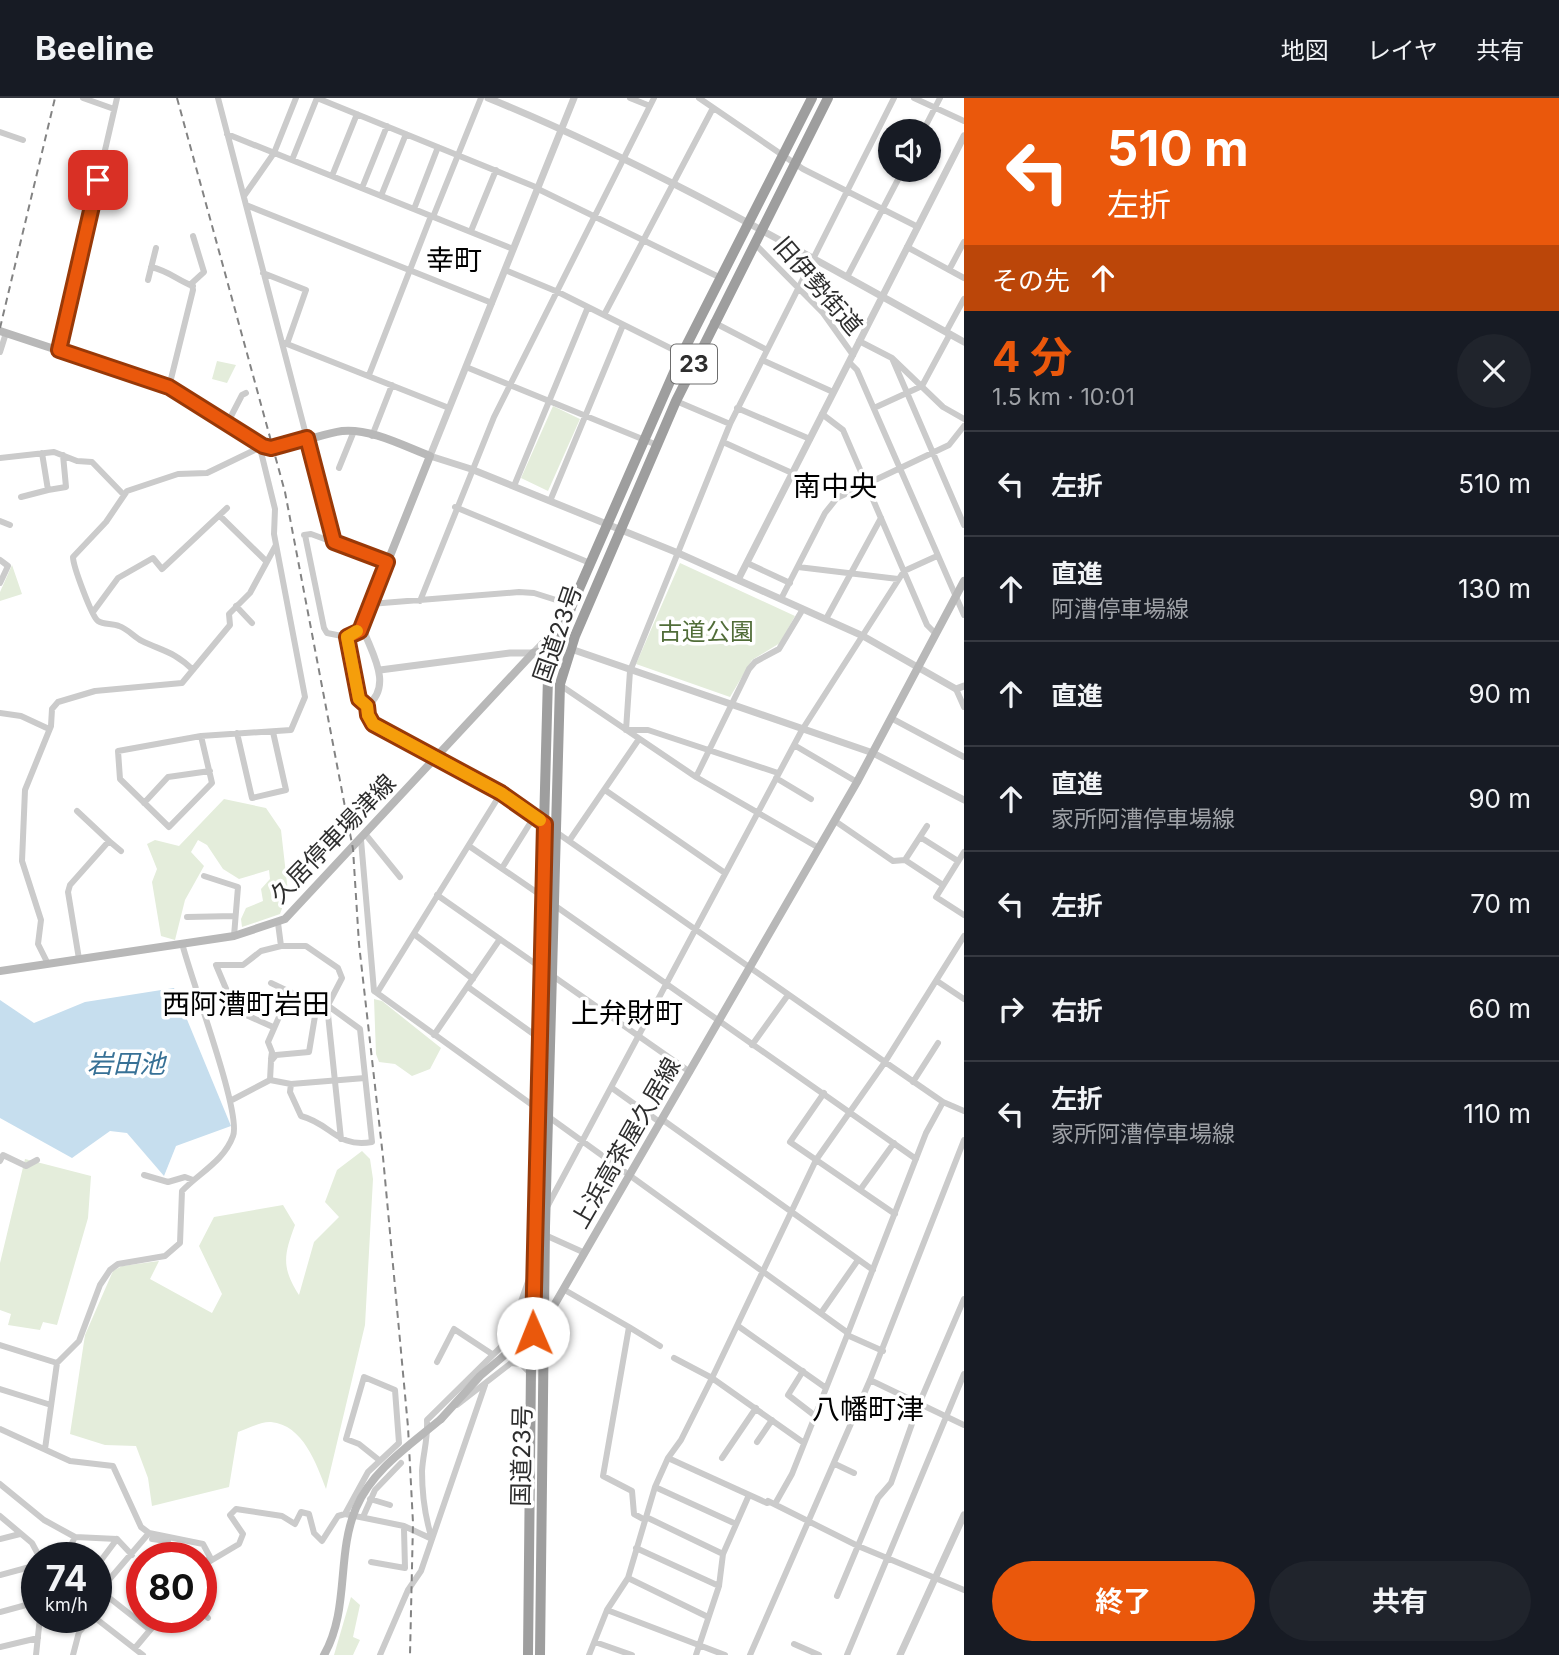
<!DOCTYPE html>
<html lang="ja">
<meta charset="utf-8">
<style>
body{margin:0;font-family:Inter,"Noto Sans JP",sans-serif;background:#20242c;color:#f1f3f6;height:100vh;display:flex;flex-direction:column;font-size:26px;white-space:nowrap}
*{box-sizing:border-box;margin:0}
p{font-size:23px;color:#9ea1a6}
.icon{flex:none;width:38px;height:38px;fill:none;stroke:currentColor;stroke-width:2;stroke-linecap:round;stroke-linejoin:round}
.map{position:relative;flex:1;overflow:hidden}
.drawer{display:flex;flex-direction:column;background:#171b24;width:595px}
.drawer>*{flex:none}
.banner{background:#ea580c;color:#fff;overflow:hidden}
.tools{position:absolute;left:878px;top:21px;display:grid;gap:14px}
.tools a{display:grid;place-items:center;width:63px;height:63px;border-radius:50%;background:#171b24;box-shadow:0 2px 5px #0004;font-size:35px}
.speed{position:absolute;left:21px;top:1444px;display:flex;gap:14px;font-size:35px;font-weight:700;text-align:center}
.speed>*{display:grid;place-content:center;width:91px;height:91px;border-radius:50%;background:#171b24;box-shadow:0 2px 5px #0004;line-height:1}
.speed small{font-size:18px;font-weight:400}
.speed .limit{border:10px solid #d22;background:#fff;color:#111}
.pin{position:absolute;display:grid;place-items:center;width:60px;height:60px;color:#fff;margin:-30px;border-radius:14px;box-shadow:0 4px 10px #0006}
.me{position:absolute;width:77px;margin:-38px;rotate:359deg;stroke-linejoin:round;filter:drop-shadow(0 0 5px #0008)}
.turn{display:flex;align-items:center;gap:24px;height:147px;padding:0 28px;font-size:32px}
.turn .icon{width:91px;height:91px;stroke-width:2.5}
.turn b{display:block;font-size:49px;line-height:60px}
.then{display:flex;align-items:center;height:66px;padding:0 28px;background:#0003;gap:14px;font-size:26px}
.round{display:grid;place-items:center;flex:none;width:74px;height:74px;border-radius:37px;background:#20242c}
.summary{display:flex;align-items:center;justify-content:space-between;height:119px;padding:0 28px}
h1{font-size:42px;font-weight:700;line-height:52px;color:#ea580c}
.button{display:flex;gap:14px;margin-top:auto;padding:14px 28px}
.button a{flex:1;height:80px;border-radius:42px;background:#ea580c;color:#fff;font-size:28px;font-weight:700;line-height:80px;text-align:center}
.button a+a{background:#20242c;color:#f1f3f6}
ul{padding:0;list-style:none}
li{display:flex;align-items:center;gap:21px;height:105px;padding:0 28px;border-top:2px solid #363941}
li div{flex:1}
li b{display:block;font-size:26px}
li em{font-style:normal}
header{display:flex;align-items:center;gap:42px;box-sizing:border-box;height:98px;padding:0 35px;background:#171b24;border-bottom:2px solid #363941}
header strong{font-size:33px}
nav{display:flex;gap:38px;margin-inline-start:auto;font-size:24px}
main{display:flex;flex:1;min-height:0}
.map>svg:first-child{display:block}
.green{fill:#e4eddb}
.water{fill:#c6deee}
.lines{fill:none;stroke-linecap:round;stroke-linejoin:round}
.minor{stroke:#cbcbcb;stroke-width:6}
.tertiary{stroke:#cbcbcb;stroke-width:7}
.secondary{stroke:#b8b8b8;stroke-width:8}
.trunk{stroke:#9e9e9e;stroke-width:10}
.rail{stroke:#838383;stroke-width:2;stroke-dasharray:7 5;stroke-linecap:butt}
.secondary-bridge{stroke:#b8b8b8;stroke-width:8}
.route-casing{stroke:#983908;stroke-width:18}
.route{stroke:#ea580c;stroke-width:12}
.slow{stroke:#f59e0b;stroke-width:12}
.labels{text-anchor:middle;stroke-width:7;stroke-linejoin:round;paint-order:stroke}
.shield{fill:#fff;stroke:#6d6d6d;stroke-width:2}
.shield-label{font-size:23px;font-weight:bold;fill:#2e2e2e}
.street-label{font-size:24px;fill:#2e2e2e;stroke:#fff}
.park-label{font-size:24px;fill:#516d39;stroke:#fff}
.water-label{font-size:26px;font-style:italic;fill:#377196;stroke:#fff}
.quarter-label{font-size:28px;fill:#000;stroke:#fff}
</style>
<header>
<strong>Beeline</strong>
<nav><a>地図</a><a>レイヤ</a><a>共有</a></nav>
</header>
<main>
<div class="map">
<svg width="964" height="1557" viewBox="0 0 964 1557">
<rect width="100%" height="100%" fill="#fff"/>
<path class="green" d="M217 263 236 267 227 285 212 281Z
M553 308 580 321 548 393 521 380Z
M680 465 795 518 780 545 752 562 730 599 636 566Z
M12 467 22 496 0 503V494Z
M224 701 266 710 281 732 288 794 280 816 242 829 241 821 246 810 263 803 261 791 270 781 269 772 239 781 223 771 207 747 198 742 191 754 204 768 185 802 175 842 161 838 152 784 157 771 147 746 155 742 179 748Z
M374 901 382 903 441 950 430 971 412 978 395 966 379 964 376 956Z
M362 1053 370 1061 373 1081 365 1227 326 1391C316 1365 303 1327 271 1324 262 1323 247 1331 238 1334L229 1389 152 1408 148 1380 136 1348 105 1347 70 1336 85 1237 113 1173 122 1168 159 1163 150 1181 212 1215 222 1196 199 1148 214 1119 283 1107 295 1127C284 1157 281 1169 299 1197L314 1144 339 1119 325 1104 337 1072Z
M25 1061 91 1078 88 1120 57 1227 43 1224 40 1232 8 1227 11 1216 0 1212V1165Z
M351 1499 360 1507 353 1539 360 1542 353 1557H334Z"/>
<path class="water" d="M174 890 231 1028 176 1048 164 1078 127 1035 110 1033 72 1060 0 1020V902L34 925 85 904Z"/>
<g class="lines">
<path class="minor" d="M83 0 114 11
M218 0 334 444
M317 0 538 90
M630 0 650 8
M699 0 803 71 918 129
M914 0 964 23
M923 33 940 0
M0 34 23 42
M227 36 513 151
M292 62 317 0
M332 78 357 16
M362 90 387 28
M538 91 721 180
M244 98 274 55 296 0
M381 98 406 36
M246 107 492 205
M414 111 438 49
M433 119 481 0
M471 133 496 72
M754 145 823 215 853 257
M907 149 964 180
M151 169C169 173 177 182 193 188
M505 172 558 194 682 256
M949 172 964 144
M263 175 306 192 287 246
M847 179 903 72
M148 182 156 150
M604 217 713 10
M713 224 767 252
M946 234 964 201
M859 243 892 260 943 309 964 321
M282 244 449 310
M59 252 117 0
M0 254 6 235
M892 260 964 427
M762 262 833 294
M849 264 857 272 964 517
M466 269 657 347
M369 277 431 118
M169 289 193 192 192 185 204 174 193 138
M676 303 730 326
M737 310 810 341
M874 310 922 288 950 236
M822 316 843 332 927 527 936 536
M228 324 242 297 246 295
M372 338 392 287
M723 344 792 375
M42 355 48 392 66 389 63 357
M0 360 54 354 77 363 92 364 123 396
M339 370 354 333
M514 388 588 209
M21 399 48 392
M550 403 623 227
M455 409 590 465
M220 418 266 463
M0 423 10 427
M304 437 311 436 387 464
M305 437 324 530 327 535 347 539
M0 462 8 468 0 485
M747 465 790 485
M798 469 898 481
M781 501 825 415 837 400 949 347 964 328
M420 503 494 319 654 0
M370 506 519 494 534 495 572 507
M236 508 252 525
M93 514 118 480 153 460 162 471 227 410
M826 521 881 420
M533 555 545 567 548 577
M193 572C175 554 163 553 142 543 134 539 128 531 119 528 112 525 104 527 98 523 92 519 73 468 73 459L106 424 127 393 178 376 207 375 263 348
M560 587 696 679 819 750
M956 591 964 609
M0 615 21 618 49 631
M891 620 964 659
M626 632 630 573 730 326 894 0
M626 632H648L778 675
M237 635 252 700 286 692 273 634
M201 638 291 632 305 599 274 436 275 411 261 354 263 348
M201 638 212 685 169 729 120 681 118 653Z
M794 647 857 684
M437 659 501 695 544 726
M696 679 749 571 755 564 779 551 803 511
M776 680 811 701
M605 692 725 775
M501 695 377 895 848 1235 926 1035 943 1004
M144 705 168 679 210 673
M77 713 109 743 70 787 68 794 79 861
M835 723 893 763 905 762 927 728
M556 734 885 964 943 1004 964 1013
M366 737 400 779
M920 739 958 763
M361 742 374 893 377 895
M109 743 121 753
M569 743 639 641
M469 748 542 798
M964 754 936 799 964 817
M905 762 943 787
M502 770 534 719
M204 778 238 789 234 838
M437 797 690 974
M554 807 916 1061
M187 819 235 818
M414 836 473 881
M48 866 38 846 41 822 22 763 25 692 51 628 52 611 58 604 95 593 182 585 230 527 229 516 250 495 276 447
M937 883 964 901
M271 885 290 894
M468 889 539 940
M327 907 341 1041
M273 929 235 912 216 867H243L261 853 281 848
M434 937 500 841
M752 947 788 897
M271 961 272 954 268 944 290 894 306 901
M270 982 271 963 276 957 309 954 315 918 329 905 342 880 338 870 306 848H281L278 825
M913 984 938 945
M291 986 365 980
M612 990 661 1025
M824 995 790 1044 895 1116
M230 1003 270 982 291 986 290 994 301 1018C332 1026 336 1050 372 1044L360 931 327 907
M663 1022 873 1172
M0 1063 3 1057 26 1068 37 1062
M144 1077 168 1084 185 1079 193 1082
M860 1092 894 1045
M547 1109 802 632 904 473 937 458
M545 1137 585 1155
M563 1191 629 1229 603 1378 632 1393 634 1416 645 1422
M821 1215 858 1162
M512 1227 545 1240
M738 1228 826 1290
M629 1229 660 1248
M847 1237 883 1253
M0 1247 57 1265
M674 1260 712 1280 804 1345
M437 1264 454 1231 492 1256
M511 1265 521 1266 531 1276
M803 1273 788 1297 814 1317
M870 1282 964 1327
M0 1291 51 1307
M457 1307 511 1265 529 1243
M0 1331 70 1363 113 1368 141 1429 149 1435 203 1446 210 1459 201 1472
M757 1344 772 1322
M45 1351 57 1265 79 1243 100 1187 110 1172 118 1166 165 1158 180 1145 182 1093C199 1075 224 1063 233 1038 242 1015 190 879 182 845
M668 1360 767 1405
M722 1360 756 1310
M835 1366 854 1375
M0 1386 44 1422 75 1439 70 1449 56 1460
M655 1389 736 1426
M370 1401 390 1407
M768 1403 858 1448 964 1492
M775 1406 792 1376 848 1235
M345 1416 368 1374 399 1345 395 1292 364 1279 346 1341 359 1346 379 1362
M0 1418 32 1445 40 1460
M363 1419 375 1392 401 1365
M646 1419 723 1456
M75 1439 117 1441 132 1457
M0 1441 20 1436
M152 1441 168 1443 156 1460
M432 1441C425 1419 422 1397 422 1373 423 1355 428 1342 427 1322L507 1243 530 1178
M636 1450 719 1488
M371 1464 405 1470 404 1431
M207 1465 239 1446 243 1436 230 1417 236 1411 282 1418 295 1426 301 1414 309 1416 314 1435 322 1443 338 1418 345 1416 404 1428 432 1441
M96 1469 117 1441
M0 1477 37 1467
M628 1480 708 1519
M96 1481 106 1488
M96 1497 149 1435
M107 1498 150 1532
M837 1498 878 1400 891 1385 919 1306 964 1201
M607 1512 725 1557
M201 1513 208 1520
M0 1514 37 1504
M94 1519 143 1557
M595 1544 632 1557
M794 1546 819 1557
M0 1549 38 1540
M135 1550 161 1519
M36 1557 40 1519
M73 1557 79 1534 93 1519
M380 1557 408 1492 421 1473 485 1287
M589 1557 607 1512 628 1480 655 1389 668 1360 681 1342 712 1280 816 1062 885 964 964 838
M696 1557 719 1488 723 1456 749 1397
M750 1557 870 1282 964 1042
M847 1557 964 1276"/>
<path class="tertiary" d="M488 0C653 67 808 158 964 244
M574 0 430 358 471 371 678 455 863 538 956 591 964 588
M738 482 964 38
M360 533 365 536C374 559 392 589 367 608L359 601 347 539Z
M557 550 571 551 873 655 964 702
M380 572 510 555H533L567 520
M900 1557 964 1417"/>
<path class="secondary" d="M0 233 169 289 263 348C284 352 319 336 342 333 370 330 404 348 430 358L360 533
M367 608 373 626 434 661
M0 873 234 838 285 821 533 555 557 550
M441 1321 480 1278 545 1223 857 684 964 483"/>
<path class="trunk" d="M528 1557 532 1173 548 579 572 507 682 256 812 0
M540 1557 545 1129 560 586 575 538 676 303 828 0"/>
<path class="rail" d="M177 0 285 394 353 751 359 846 383 1059 408 1329 413 1425 410 1557
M0 230 55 0"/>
<path class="secondary-bridge" d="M324 1557C350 1511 336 1457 356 1410 372 1372 410 1347 441 1321"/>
</g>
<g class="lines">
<g class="route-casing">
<path id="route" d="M98 82 59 252 169 289 263 348 271 350 307 340 334 444 387 464 360 533 347 539 359 601 367 608 368 617 373 626 501 695 545 726 533 1235"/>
</g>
<use href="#route" class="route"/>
<path class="slow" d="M357 533 347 539 359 601 367 608 368 617 373 626 501 695 540 722"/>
</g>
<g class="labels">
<rect class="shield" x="671" y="246.5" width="46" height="39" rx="5"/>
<g class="shield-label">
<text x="694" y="274">23</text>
</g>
<g class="street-label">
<text transform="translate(818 188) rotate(49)" y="8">旧伊勢街道</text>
<text transform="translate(558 536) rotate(-71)" y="8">国道23号</text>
<text transform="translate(333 741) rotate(-46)" y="8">久居停車場津線</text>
<text transform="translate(626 1045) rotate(-60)" y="8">上浜高茶屋久居線</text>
<text transform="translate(522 1358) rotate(-89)" y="8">国道23号</text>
</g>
<g class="park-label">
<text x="706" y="542">古道公園</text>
</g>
<g class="water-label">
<text x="126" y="975">岩田池</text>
</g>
<g class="quarter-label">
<text x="454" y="172">幸町</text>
<text x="835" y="398">南中央</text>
<text x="246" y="916">西阿漕町岩田</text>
<text x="627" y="925">上弁財町</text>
<text x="868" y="1321">八幡町津</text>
</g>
</g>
</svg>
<div class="tools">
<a><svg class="icon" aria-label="sound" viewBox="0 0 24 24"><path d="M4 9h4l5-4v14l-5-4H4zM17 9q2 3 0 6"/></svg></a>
</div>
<div class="speed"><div>74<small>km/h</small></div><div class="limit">80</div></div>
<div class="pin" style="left:98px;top:82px;background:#d93025"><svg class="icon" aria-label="arrive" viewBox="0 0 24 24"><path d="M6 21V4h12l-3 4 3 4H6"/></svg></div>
<svg class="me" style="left:533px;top:1235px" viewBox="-20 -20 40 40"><circle r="19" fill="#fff"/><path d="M0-13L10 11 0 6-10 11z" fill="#ea580c"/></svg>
</div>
<section class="drawer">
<div class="banner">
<div class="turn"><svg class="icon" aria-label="left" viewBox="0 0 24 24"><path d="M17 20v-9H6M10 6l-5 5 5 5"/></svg><div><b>510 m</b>左折</div></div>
<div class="then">その先<svg class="icon" aria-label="ahead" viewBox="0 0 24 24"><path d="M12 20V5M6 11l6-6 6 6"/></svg></div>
</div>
<div class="summary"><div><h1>4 分</h1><p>1.5 km · 10:01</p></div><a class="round"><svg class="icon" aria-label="close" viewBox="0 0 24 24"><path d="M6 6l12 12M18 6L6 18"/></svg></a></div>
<ul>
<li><svg class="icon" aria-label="left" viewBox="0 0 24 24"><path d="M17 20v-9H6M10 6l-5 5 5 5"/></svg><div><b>左折</b></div><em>510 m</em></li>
<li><svg class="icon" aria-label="ahead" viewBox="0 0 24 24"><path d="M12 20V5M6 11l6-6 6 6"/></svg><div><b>直進</b><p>阿漕停車場線</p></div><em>130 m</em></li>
<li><svg class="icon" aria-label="ahead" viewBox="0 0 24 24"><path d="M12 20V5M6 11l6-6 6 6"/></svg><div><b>直進</b></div><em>90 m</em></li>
<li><svg class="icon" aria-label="ahead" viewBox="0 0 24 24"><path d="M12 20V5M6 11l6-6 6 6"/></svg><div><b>直進</b><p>家所阿漕停車場線</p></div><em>90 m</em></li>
<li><svg class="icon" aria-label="left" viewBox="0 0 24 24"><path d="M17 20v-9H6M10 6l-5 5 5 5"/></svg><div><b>左折</b></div><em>70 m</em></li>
<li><svg class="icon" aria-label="right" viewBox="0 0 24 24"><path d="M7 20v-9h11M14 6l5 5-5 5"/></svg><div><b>右折</b></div><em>60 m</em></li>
<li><svg class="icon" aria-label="left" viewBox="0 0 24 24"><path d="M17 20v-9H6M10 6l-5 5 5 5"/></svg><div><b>左折</b><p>家所阿漕停車場線</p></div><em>110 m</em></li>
</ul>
<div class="button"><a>終了</a><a>共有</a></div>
</section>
</main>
